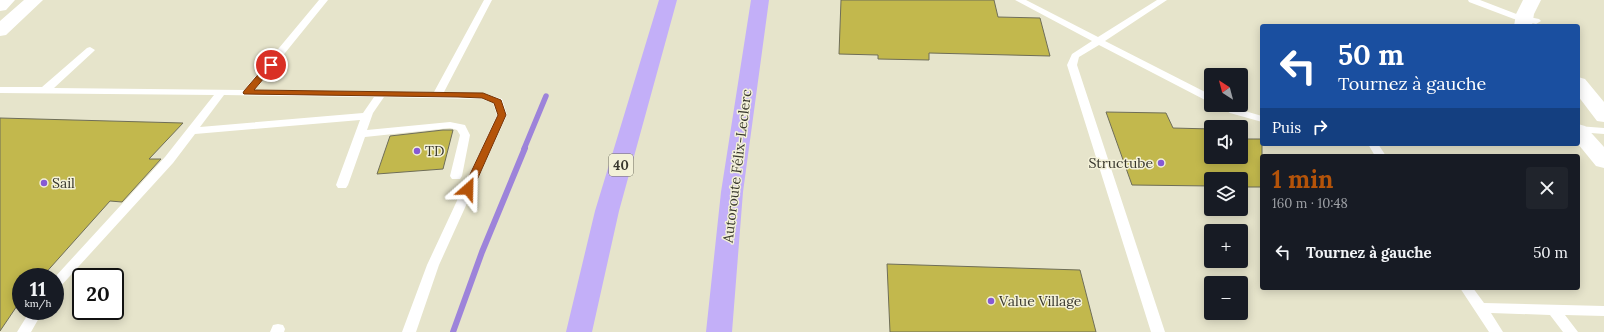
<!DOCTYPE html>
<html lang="fr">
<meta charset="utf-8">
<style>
body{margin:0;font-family:Lora,serif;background:#20242c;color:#f1f3f6;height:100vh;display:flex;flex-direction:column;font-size:15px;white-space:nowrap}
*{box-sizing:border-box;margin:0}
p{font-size:13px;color:#9ea1a6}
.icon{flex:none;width:22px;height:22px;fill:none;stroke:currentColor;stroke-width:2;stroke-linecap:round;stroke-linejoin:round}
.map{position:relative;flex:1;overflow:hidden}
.drawer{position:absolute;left:1260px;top:154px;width:320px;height:136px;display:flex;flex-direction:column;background:#171b24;border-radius:4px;box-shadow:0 2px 10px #0003}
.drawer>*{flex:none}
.top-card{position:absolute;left:1260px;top:24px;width:320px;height:122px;border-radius:4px;box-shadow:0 2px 10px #0003;background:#1a4fa0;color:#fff;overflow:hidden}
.needle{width:26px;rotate:324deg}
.tools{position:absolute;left:1204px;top:68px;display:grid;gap:8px}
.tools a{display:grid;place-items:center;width:44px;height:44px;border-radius:4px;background:#171b24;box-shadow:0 2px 10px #0003;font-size:20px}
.speed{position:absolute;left:12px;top:268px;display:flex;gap:8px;font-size:20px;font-weight:700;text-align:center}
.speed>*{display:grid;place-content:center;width:52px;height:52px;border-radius:50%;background:#171b24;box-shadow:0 2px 10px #0003;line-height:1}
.speed small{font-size:10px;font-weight:400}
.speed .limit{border:2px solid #111;border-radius:6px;background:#fff;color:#111}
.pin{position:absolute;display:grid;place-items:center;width:34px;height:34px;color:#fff;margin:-17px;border:2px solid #fff;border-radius:50%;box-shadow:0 1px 4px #0007}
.me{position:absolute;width:44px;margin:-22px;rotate:25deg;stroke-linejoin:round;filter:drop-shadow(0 0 3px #0008)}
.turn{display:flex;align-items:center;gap:14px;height:84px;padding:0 12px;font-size:18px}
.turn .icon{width:52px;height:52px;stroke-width:2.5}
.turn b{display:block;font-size:28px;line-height:34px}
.then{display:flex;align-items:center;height:38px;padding:0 12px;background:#0003;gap:8px;font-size:15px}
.round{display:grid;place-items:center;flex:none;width:42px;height:42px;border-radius:4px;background:#20242c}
.head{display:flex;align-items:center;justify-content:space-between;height:68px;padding:0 12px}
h1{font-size:24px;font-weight:700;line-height:30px;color:#b45309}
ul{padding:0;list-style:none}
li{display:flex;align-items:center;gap:12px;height:60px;padding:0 12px}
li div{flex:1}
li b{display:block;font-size:15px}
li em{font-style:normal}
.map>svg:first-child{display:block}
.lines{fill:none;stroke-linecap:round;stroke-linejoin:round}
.stream-far1{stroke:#9d83da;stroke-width:5.5}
.stream{stroke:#9d83da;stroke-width:6}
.building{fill:#c2b84d;stroke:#6f6e58}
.service{fill:#fff;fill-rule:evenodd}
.tertiary{fill:#fff;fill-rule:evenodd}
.motorway{fill:#c3aff8;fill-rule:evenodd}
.route{fill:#b45309;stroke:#753606}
.poi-dot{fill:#865ad4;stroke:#f3f1d8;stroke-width:1.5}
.labels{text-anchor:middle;stroke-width:3;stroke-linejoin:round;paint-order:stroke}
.shield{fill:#f3f1d8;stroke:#706f60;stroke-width:1}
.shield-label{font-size:13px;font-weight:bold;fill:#38372d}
.poi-label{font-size:14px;fill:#38372d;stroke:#f3f1d8;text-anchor:start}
.street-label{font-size:14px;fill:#38372d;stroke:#f3f1d8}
</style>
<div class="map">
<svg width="1604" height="332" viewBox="0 0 1604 332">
<rect width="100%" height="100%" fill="#e6e4cb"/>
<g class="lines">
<path class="stream-far1" d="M524 149 546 96"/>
<path class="stream" d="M453 332 482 252 525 148"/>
</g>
<path class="building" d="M841 0H994L998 17 1040 18 1050 56 929 53V60L878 59V55L839 54Z
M1106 112 1166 113 1173 128 1211 129V157H1241V139H1262V187H1241V179H1211V186L1132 185Z
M0 118 183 123 149 159H161L122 202 110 201 42 277H21V300L0 331Z
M443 130H453L443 169 377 174 390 136Z
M887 264 1080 270 1096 332H890Z"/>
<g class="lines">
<path class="service" d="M319 0H328L255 90 434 92 484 0H492L444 92 483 93 502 99 507 115 439 265 416 332H402L427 265 497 115 493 103 482 99 384 97 373 113 367 130 450 122 465 125 470 135 462 176 460 179H452L450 176 460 135 457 130 450 128 365 137 348 185 346 188H338L336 185 360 120 195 134 173 163 59 288 55 290V277L165 157 214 95 0 93V87H42L87 48 90 47 95 50 93 52 54 88 244 90ZM224 95 374 97 363 113 200 127Z
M1015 0H1026L1098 37 1157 0H1167L1105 41 1211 95V102L1207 101 1099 45 1079 57 1077 65 1165 332H1151L1067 65 1072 54 1092 41Z
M1468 0H1480L1519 15 1539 19 1541 21 1536 24 1514 19 1469 2Z
M1218 105H1231L1238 109 1262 116V122L1230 113Z
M1578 126 1604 128V134L1578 132Z
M1368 144H1378L1386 156H1375Z
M1460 288H1473L1484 303 1604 306V316L1565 315 1578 332H1563L1550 315 1491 313 1503 332H1489Z
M30 311H43L31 332H17Z
M278 324 283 325 285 329 284 332H270L273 325Z"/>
<path class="tertiary" d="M0 0H15L6 10 0 11Z
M24 0H43L6 35 0 36V21Z
M1523 0H1541L1534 14 1532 26H1514L1516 14Z
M1578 77 1585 79 1604 102V122L1597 121 1578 96Z
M1578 124 1585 126 1604 147V168L1596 166 1578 144Z"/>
<path class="motorway" d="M659 0H677L619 211 592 332H566L595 211Z
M751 0H769L743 192 732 332H706L721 192Z"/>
</g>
<path class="route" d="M268 63H273L275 65 254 90 483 93 501 100 506 115 473 189 468 192 463 189 498 115 494 103 482 98 458 97 244 94 243 93 244 91Z"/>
<g class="poi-dot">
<circle cx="417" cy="151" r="4"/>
<circle cx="1161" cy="163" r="4"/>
<circle cx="44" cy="183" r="4"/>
<circle cx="991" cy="301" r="4"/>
</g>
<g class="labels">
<rect class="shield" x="609" y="154" width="24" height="22" rx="3"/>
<g class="shield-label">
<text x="621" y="170">40</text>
</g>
<g class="poi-label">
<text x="425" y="156">TD</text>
<text x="1153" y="168" text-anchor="end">Structube</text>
<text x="52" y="188">Sail</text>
<text x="999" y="306">Value Village</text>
</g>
<g class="street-label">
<text transform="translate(737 166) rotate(-83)" y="5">Autoroute Félix-Leclerc</text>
</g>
</g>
</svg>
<div class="tools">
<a><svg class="needle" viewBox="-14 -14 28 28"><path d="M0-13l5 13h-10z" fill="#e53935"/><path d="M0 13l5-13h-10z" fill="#9ea1a6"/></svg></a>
<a><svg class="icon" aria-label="sound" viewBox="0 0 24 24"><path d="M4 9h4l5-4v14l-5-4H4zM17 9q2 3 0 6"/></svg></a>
<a><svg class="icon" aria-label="layers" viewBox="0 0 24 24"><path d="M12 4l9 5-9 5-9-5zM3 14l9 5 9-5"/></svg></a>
<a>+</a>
<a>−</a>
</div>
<div class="speed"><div>11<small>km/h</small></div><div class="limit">20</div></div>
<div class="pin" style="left:271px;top:65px;background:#d93025"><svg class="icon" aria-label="arrive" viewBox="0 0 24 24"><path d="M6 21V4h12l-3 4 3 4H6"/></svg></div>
<svg class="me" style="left:468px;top:189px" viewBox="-20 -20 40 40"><path d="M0-17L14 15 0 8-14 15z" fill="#b45309" stroke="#fff" stroke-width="4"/></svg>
<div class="top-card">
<div class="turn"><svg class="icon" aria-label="left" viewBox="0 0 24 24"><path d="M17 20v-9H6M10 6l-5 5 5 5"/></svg><div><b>50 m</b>Tournez à gauche</div></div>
<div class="then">Puis<svg class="icon" aria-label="right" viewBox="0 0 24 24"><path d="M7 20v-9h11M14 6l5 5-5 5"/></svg></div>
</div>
<section class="drawer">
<div class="head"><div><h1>1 min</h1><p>160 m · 10:48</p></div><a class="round"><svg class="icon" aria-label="close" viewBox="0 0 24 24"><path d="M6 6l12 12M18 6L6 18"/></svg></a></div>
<ul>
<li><svg class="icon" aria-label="left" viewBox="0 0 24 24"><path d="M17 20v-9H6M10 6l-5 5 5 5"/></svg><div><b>Tournez à gauche</b></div><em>50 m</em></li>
</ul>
</section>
</div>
